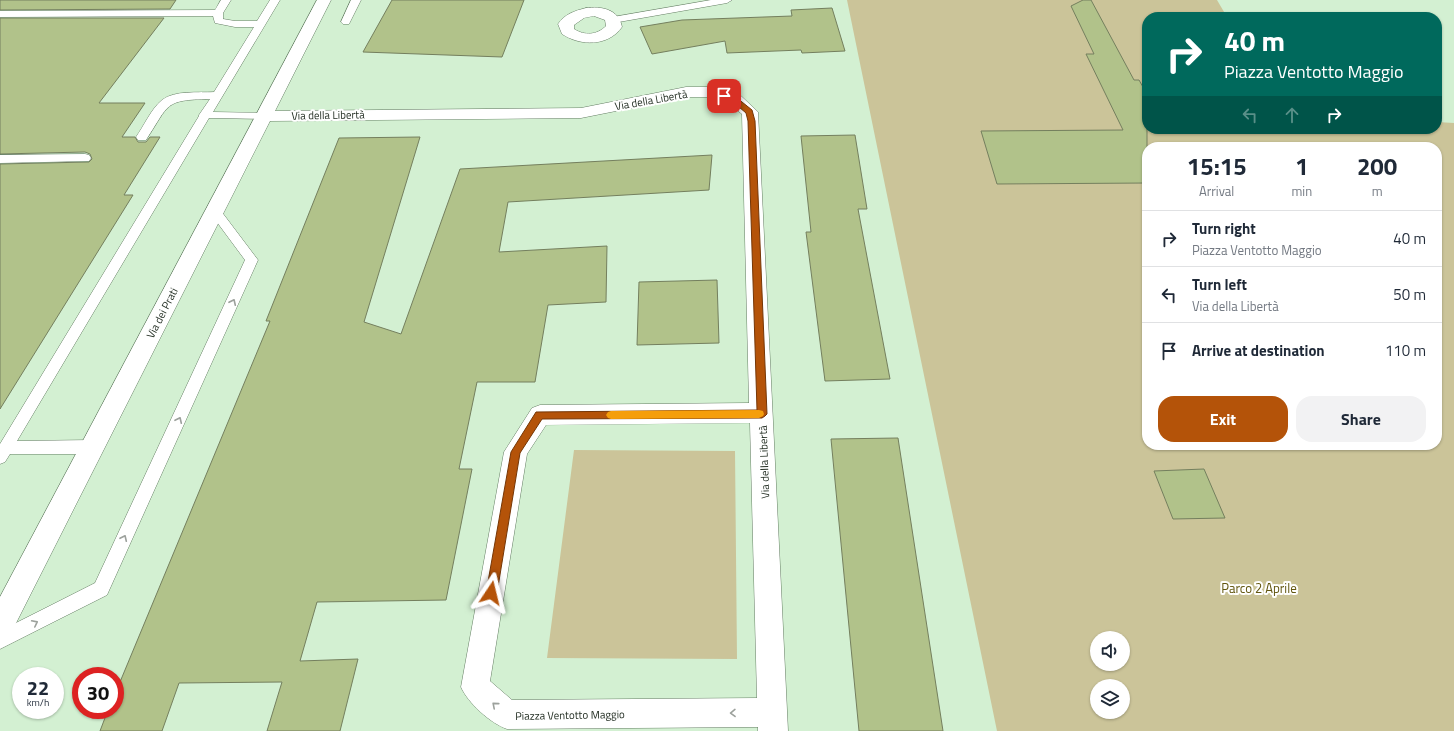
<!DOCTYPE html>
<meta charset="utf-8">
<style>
body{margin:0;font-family:"Titillium Web",sans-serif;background:#f2f2f3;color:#1f2937;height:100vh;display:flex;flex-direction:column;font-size:15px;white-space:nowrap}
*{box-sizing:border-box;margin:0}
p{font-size:13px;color:#747a83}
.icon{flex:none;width:22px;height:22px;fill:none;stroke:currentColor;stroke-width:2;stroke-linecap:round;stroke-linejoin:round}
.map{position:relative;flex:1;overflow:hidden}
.details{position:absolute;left:1142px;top:142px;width:300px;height:308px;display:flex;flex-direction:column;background:#fff;border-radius:16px;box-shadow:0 1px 3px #0004}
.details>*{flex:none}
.banner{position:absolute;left:1142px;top:12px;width:300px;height:122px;border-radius:16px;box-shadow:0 1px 3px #0004;background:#00695c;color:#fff;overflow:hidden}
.fabs{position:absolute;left:1090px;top:631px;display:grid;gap:8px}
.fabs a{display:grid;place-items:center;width:40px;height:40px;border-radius:50%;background:#fff;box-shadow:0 1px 3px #0004;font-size:20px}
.speed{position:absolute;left:12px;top:667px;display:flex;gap:8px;font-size:20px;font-weight:700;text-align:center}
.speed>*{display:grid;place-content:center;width:52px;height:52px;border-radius:50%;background:#fff;box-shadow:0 1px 3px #0004;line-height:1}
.speed small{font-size:10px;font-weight:400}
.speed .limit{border:6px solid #d22;background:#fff;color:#111}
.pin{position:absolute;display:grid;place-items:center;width:34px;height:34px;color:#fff;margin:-17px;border-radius:8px;box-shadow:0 2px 6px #0006}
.me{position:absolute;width:44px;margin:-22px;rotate:10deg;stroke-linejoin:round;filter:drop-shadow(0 0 3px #0008)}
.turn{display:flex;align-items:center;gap:14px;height:84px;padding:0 16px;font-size:18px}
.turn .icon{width:52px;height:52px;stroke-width:2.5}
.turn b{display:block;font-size:28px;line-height:34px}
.lanes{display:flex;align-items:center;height:38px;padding:0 16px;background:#0003;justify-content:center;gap:20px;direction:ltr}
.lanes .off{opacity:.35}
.eta{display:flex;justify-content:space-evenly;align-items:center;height:68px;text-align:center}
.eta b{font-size:24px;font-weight:700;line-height:28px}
.button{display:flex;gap:8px;margin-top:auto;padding:8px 16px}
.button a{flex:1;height:46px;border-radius:16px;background:#b45309;color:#fff;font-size:16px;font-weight:700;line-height:46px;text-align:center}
.button a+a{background:#f2f2f3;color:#1f2937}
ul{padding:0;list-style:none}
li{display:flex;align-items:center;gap:12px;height:56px;padding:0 16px;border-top:1px solid #e0e1e3}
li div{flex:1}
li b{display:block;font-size:15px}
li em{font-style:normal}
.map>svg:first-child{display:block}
.green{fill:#cbc499;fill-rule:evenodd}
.building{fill:#b1c28a;stroke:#747f5e}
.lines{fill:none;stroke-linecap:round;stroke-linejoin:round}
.lane-casing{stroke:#657e64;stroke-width:1}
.street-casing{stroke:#657e64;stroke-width:1}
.lane{fill:#fff;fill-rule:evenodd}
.street{fill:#fff;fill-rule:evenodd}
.oneway{stroke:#9ca19c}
.route{fill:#b45309;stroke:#753606}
.slow{fill:#f59e0b}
.labels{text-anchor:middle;stroke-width:4;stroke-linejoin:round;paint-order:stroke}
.street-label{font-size:11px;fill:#232e23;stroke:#fff}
.near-park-label{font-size:13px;fill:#61550e;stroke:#fff}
</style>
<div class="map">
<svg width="1454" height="731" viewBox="0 0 1454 731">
<rect width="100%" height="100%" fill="#d3f0d2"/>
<path class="green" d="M847 0H1217L1227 17H1147V129H1437V122L1454 123V731H997ZM1147 147H1437V445H1147ZM1097 638H1123V664H1097ZM1097 686H1123V712H1097Z
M574 450 735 451 737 659 547 658Z"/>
<path class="building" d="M0 0H176L170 9 0 10Z
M392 0H524L502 57 363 52Z
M1083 0H1091L1134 80H1139L1147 94V180L1144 173 1147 183 997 184 981 131 1123 130 1086 54H1094L1071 6Z
M832 8 845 51 802 53 801 50 727 53 725 41 652 54 640 27 682 20 792 16 791 10Z
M0 18H164L99 103H145L122 137H135L138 142H146L150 137H160L124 195H133L0 409V164L89 162 92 159 90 154 85 152 0 154Z
M855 135 867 209H858L890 379 825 381 806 232H811L801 136Z
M420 137 364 322 401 334 460 169 712 155 709 190 508 202 499 252 607 246 606 302 548 305 535 382H477L459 469H472L446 600 317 602 300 661 358 659 340 731H267L282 682 179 683 162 731H100L108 710H115V694L270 321H266L339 138Z
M717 280 719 343 637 345 639 282Z
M898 438 943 731H859L831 439Z
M1204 469 1225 518 1173 519 1154 471Z"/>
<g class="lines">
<g class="lane-casing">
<path id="lane" d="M221 0H231L223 13V19L235 21H257L270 0H280L213 112 263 113 268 116 263 119 209 118 17 441 93 440 98 442 101 447 98 452 93 454H10L5 462 0 464V444L199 116V115L210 99C163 100 170 104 146 140H138L136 137C144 126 151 109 162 100 175 90 198 93 214 92L254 27H235L215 23 213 16 0 17V11L215 10Z
M351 0H361L349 24H343L341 22Z
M711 0H732L727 3 613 23 608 20 613 17Z
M85 154 89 155 91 158 89 161 0 163V155Z
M214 206 218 207 258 260 107 595 0 649V631L95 583 245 260 208 210 210 207Z"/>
</g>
<g class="street-casing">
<path id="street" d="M317 0H331L275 111 581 108 686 87H715L740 95 758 112 788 731H758V727L507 729C490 723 468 703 461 687L504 452 532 408 540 405 749 403 742 114 728 103 713 97H686L581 118 270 121 10 635 0 639V597ZM750 423 757 698 512 700 490 681 527 454 546 425Z
M586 8C601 6 619 9 622 27 608 47 580 46 562 34L558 24C565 14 574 11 586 8ZM594 16 605 20 606 26C597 35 585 36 574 29V25L584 18Z"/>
</g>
<use href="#lane" class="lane"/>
<use href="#street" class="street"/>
</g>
<defs><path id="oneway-chevron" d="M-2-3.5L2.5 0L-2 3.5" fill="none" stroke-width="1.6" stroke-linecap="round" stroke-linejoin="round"/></defs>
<g class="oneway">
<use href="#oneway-chevron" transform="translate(233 302) rotate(-65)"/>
<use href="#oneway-chevron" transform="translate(179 420) rotate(-65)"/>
<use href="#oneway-chevron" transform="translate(124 538) rotate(-65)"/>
<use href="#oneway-chevron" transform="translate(35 623) rotate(-27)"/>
<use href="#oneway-chevron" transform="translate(495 705) rotate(-139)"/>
<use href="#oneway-chevron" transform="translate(733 713) rotate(179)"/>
</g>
<path class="route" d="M724 93 737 98 752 110 755 121 767 414 765 416 762 418 542 419 520 453 497 593 495 597 491 598 487 597 486 593 511 452 536 412 757 410 748 121 746 113 732 101 721 96Z"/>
<path class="slow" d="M759 410 763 411 764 414 763 416 759 418 611 419 608 418 606 415 608 412 611 411Z"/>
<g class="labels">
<g class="street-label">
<text transform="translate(651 100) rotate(-10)" y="4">Via della Libertà</text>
<text transform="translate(328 115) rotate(-1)" y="4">Via della Libertà</text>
<text transform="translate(162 313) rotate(-63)" y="4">Via dei Prati</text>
<text transform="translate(764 462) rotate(-92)" y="4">Via della Libertà</text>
<text transform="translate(570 715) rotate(-1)" y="4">Piazza Ventotto Maggio</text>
</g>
<g class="near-park-label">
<text x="1259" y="593">Parco 2 Aprile</text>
</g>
</g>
</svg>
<div class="fabs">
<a><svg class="icon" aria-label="sound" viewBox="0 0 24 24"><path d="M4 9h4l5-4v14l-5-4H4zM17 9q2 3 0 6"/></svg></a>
<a><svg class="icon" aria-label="layers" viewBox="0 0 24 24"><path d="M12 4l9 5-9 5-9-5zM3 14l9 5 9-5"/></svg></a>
</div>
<div class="speed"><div>22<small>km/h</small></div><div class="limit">30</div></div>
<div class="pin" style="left:724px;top:96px;background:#d93025"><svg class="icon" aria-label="arrive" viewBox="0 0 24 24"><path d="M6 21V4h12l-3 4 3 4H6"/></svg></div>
<svg class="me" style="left:491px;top:593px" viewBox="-20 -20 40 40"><path d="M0-17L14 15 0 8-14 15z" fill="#b45309" stroke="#fff" stroke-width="4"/></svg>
<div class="banner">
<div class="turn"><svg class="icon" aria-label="right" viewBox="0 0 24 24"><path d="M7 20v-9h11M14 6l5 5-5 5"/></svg><div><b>40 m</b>Piazza Ventotto Maggio</div></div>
<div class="lanes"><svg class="icon off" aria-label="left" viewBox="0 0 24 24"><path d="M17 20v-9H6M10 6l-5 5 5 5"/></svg><svg class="icon off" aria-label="ahead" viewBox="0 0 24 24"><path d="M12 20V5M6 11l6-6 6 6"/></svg><svg class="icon" aria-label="right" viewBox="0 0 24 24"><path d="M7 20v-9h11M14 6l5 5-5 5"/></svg></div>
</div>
<section class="details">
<div class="eta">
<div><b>15:15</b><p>Arrival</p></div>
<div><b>1</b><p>min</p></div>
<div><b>200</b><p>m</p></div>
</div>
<ul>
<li><svg class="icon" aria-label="right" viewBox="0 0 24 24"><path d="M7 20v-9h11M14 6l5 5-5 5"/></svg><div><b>Turn right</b><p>Piazza Ventotto Maggio</p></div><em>40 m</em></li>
<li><svg class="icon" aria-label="left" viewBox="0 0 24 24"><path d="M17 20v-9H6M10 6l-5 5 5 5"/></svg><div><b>Turn left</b><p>Via della Libertà</p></div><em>50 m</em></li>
<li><svg class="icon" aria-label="arrive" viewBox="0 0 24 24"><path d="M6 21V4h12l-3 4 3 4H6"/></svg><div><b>Arrive at destination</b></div><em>110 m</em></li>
</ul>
<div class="button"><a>Exit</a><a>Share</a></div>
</section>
</div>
